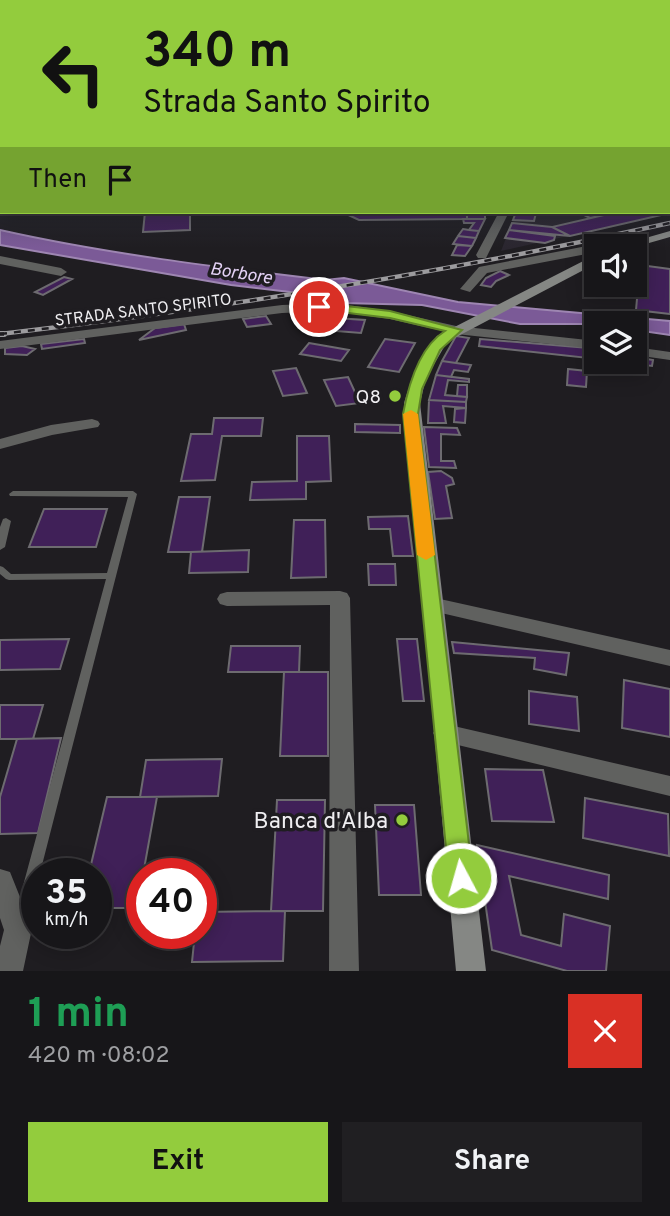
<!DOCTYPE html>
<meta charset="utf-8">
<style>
body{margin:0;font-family:Overpass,sans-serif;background:#201f22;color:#f1f3f6;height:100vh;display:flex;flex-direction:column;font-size:26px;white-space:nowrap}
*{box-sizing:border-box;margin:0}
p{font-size:23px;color:#9e9fa2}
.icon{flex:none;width:38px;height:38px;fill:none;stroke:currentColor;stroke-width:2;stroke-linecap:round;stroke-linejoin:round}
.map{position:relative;height:971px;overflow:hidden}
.panel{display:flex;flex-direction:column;background:#171619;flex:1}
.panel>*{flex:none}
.banner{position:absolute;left:0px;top:0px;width:670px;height:214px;box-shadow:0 4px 18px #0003,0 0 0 2px #363538;background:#93cc3d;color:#111;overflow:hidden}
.controls{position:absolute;left:584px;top:234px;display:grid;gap:14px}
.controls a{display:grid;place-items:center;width:63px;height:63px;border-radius:0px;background:#171619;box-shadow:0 4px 18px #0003,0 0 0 2px #363538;font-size:35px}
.speed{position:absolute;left:21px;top:858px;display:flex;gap:14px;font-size:35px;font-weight:700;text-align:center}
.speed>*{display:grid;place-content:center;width:91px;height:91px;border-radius:50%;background:#171619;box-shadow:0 4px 18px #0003,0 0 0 2px #363538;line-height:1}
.speed small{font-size:18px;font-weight:400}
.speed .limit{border:10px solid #d22;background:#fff;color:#111}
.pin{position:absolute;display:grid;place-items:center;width:60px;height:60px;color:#fff;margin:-30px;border:4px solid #fff;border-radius:50%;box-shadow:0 2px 7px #0007}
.me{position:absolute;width:77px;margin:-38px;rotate:354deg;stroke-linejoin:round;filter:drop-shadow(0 0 5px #0008)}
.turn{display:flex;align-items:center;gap:24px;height:147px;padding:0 28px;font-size:32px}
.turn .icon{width:91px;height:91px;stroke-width:2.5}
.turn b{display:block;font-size:49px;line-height:60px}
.then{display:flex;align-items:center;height:66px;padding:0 28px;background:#0003;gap:14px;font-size:26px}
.round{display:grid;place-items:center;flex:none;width:74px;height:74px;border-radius:0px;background:#201f22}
.summary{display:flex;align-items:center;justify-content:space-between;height:119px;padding:0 28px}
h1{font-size:42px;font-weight:700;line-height:52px;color:#1e9e55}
.primary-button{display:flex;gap:14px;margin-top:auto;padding:14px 28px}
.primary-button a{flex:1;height:80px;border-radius:0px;background:#93cc3d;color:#111;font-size:28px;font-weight:700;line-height:80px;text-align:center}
.primary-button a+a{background:#201f22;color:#f1f3f6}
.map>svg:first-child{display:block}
.built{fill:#2a262f}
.water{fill:#7b5a97;stroke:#9e86b2;stroke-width:2}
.building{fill:#402058;stroke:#6d6b70;stroke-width:2}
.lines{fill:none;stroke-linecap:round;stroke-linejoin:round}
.lane{fill:#60615f;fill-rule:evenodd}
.street{fill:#60615f;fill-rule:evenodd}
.secondary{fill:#858784;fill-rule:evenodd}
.primary{fill:#a3a5a0;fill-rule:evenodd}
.rail-far1-casing{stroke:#9c9b9e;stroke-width:4.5}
.rail-casing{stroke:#9c9b9e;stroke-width:6}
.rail-far1{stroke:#1f1d21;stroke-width:2.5;stroke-dasharray:7;stroke-linecap:butt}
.rail{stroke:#1f1d21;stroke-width:3.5;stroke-dasharray:11;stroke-linecap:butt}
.route{fill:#93cc3d;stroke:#608528;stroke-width:2}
.slow{fill:#f59e0b}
.poi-dot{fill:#93cc3d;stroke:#1f1d21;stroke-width:2.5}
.labels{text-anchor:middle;stroke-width:7;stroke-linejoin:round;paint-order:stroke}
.far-street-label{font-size:16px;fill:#efeef1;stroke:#1f1d21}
.far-water-label{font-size:18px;font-style:italic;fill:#e4d2f6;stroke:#1f1d21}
.poi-label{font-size:19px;fill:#efeef1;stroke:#1f1d21;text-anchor:end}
.near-poi-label{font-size:23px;fill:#efeef1;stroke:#1f1d21;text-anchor:end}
</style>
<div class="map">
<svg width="670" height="971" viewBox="0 0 670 971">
<rect width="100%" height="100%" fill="#1f1d21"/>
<path class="built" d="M669 193 670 213 501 251 516 212H668Z"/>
<path class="water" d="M0 230C107 254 216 267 325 280L344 278 458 302 670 321V335L635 330V324H520L422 305 343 303 341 298 231 285 0 245Z"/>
<path class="building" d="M668 200 670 213 570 236 552 227 617 212H668Z
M145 212H190V230L143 232Z
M342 212H467V219L359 220Z
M467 212H485V219H467Z
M516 212 536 213 534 221 513 220Z
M578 212H617L590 218Z
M463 219H485L479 231 469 230 474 223H464Z
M512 223 552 227 570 236 509 230Z
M463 229 469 230 479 231 476 238 458 236Z
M509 230 555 236 554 240 545 243 505 238Z
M458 236 476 238 472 246 453 244Z
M457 245 472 246 465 256 452 255Z
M640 265 670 269V314L636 310Z
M500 271 509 275 496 281 491 287 481 285 486 278Z
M64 277 72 279 43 295 35 292Z
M266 316 271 324 247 327 243 319Z
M304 316 365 320 361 333 299 328Z
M184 324 186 330 139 340 155 328Z
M456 336 469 338 456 363 442 361Z
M84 339 85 343 42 349 41 344Z
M385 339 415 343 399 372 368 367Z
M480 339 589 348 588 358 479 346Z
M309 343 349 350 341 361 300 354Z
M22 346 35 349 27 355 5 354V348Z
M635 357 653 360 652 366 622 362H635Z
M442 361 456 363 471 365 468 372 454 370 451 377 436 375Z
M296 368 307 393 283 396 273 371Z
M568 369 587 371 586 387 567 385Z
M436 375 469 379V382L448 380 445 395 467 397 466 402 429 400Z
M348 377 360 403 336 406 324 380Z
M458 385H467V397L457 396Z
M429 400 466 402V408L443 406 446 423H428Z
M466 408 465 423 454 422 455 409Z
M214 418H263L261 436H222L215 480 181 481 191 434H212Z
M355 424 400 425V433L355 432Z
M424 427 457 428 460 435 441 434V461H454L456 468 429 467Z
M297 436H329L331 481 306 482V499L250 500 252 482 297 481Z
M441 471 452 478 454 484 446 486 452 518 435 519 428 472Z
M179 497H210L202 552H168Z
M44 509H107L96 547H29Z
M408 516 413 556H393L390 529H369L368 517Z
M294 520H325L326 577 291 578Z
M249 550 248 572 189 573 191 552Z
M368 564H395L396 585H369Z
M69 639 60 669 0 670V640Z
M397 639H417L424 701H403Z
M452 642 569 653 566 675 534 669 535 658 454 653Z
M231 646H300L299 672H228Z
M284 672H328V756H280Z
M624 680 670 689V737L622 728Z
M529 691 577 697 579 731 529 724Z
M0 705H43L33 739H0Z
M61 738 38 833 0 834V797L17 739Z
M222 759 218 796 140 797 146 760Z
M485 769 543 770 554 822 492 821Z
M107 797H157L137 908H96V873H89Z
M585 798 668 814 669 856 583 838Z
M277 800H325L323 911H271Z
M375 805H414L421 895H379Z
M477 845 609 875 608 899 509 876 521 935 561 946 564 914 610 926 606 971H567L492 950Z
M285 911 283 961 192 962 195 933H201V912Z"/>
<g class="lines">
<path class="lane" d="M13 491H133L137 494 40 873H37C37 887 34 900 29 913L24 915 19 913 17 908 106 579 9 580 6 579 0 574V566L3 567 11 574 107 573 128 497 10 496 9 494Z
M6 518 11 521 5 547 0 550V527L3 519Z"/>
<path class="street" d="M668 113H670V119L668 118Z
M499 212H509L486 258H478L476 255Z
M597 244 602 247H597V252L487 273 470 292 460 289 479 267Z
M0 256 61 268 67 272 61 276 0 264Z
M333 303 390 311 456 326 597 341V349L456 334 390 319 333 311 282 313 0 349V341L282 305Z
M635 347 670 352V360L635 355Z
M92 419 98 421 100 424 98 427 52 435 0 449V439L51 425Z
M340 591 347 593 350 598 359 971H329L330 605 227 606 220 604 217 599 220 594 227 592Z
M431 597 670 650V666L424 609 421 604 424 599Z
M445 724 670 776V796L437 740 433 733 437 726Z
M0 869 10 872 20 897 24 895 34 899 37 905 23 971H0V946L4 930 0 918Z"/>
<path class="secondary" d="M670 231V237L635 247H614Z
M597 254V263L447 342 426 378 420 403 486 971H456L404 403 412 378 437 336Z"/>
<path class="primary" d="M0 114 2 115V120H0Z
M670 139V145L668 146V140Z
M668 167H670V173H668Z
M668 187H670V193H668Z"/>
<g class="rail-far1-casing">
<path id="rail-far1" d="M0 334C225 308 448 272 670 223"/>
</g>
<g class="rail-casing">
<path id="rail" d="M0 334H4"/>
</g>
<use href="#rail-far1" class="rail-far1"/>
<use href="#rail" class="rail"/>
</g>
<linearGradient id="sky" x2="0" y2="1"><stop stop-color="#111012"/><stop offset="0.45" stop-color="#3c404e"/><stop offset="1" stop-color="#3c404e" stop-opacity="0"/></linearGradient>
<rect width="670" height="248" fill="url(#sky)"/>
<path class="route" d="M319 303 390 311 462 330 440 350 422 389 418 414 473 878 470 886 461 889 452 886 449 878 403 414C408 387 419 347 445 331L390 318 315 309 313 307Z"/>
<path class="slow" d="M411 410 418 414 435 555 426 560 417 555 403 414Z"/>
<g class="poi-dot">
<circle cx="395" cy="396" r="7"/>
<circle cx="402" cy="820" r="7"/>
</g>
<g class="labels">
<g class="far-street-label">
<text transform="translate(143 309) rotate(-7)" y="6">STRADA SANTO SPIRITO</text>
</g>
<g class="far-water-label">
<text transform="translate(241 273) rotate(9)" y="6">Borbore</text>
</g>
<g class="poi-label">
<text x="381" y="403">Q8</text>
</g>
<g class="near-poi-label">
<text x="388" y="828">Banca d'Alba</text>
</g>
</g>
</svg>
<div class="controls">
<a><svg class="icon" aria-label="sound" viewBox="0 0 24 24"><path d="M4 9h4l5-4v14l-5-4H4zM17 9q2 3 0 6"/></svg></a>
<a><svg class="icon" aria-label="layers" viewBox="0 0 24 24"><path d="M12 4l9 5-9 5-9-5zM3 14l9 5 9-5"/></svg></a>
</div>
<div class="speed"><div>35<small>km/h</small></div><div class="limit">40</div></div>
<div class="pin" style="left:319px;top:307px;background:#d93025"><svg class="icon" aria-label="arrive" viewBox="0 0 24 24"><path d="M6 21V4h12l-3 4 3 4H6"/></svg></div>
<svg class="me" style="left:461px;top:878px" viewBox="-20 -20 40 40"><circle r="17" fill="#93cc3d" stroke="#fff" stroke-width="3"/><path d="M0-11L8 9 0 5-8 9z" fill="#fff"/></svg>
<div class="banner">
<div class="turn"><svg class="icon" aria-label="left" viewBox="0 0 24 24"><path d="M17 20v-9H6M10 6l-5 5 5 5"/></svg><div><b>340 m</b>Strada Santo Spirito</div></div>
<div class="then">Then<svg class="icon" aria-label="arrive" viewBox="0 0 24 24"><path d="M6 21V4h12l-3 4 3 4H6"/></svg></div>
</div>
</div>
<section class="panel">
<div class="summary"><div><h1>1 min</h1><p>420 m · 08:02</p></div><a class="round" style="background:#d93025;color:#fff"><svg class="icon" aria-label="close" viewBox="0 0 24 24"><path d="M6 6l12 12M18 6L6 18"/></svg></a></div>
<div class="primary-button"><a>Exit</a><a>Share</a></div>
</section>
